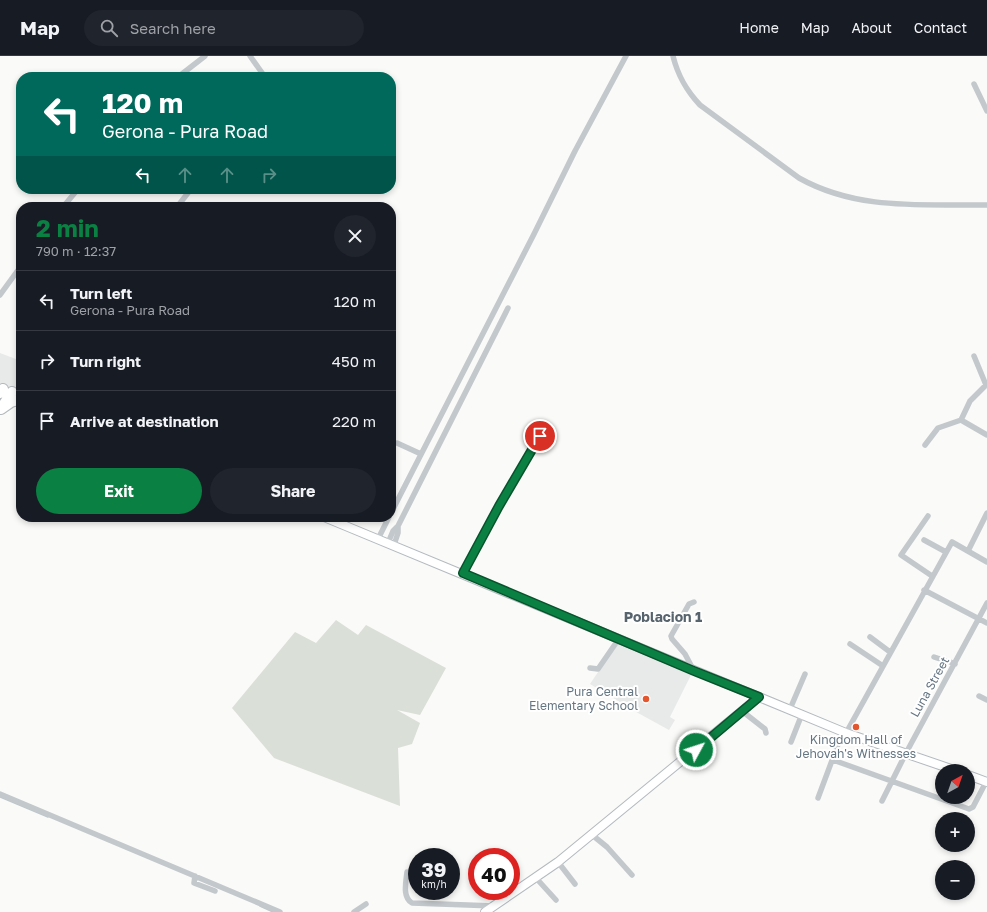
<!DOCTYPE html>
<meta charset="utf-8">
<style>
body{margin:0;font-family:"Golos Text",sans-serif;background:#20242c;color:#f1f3f6;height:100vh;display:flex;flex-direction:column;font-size:15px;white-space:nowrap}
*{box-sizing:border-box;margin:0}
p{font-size:13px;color:#9ea1a6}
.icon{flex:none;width:22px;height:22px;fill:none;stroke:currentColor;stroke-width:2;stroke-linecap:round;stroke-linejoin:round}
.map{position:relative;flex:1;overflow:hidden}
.details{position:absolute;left:16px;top:146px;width:380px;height:320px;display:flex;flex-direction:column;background:#171b24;border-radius:16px;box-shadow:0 2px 6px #0003}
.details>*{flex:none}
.hud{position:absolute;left:16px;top:16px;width:380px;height:122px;border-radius:16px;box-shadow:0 2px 6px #0003;background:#00695c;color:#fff;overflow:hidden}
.needle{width:26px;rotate:40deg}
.fabs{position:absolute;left:935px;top:708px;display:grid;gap:8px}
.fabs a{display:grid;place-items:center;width:40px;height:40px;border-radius:50%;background:#171b24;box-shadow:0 2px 6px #0003;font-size:20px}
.speed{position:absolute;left:408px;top:792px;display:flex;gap:8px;font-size:20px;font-weight:700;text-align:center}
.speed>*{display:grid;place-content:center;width:52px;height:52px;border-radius:50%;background:#171b24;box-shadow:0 2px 6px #0003;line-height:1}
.speed small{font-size:10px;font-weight:400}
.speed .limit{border:6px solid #d22;background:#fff;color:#111}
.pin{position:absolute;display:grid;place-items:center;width:34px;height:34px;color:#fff;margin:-17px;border:2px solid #fff;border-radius:50%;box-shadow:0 1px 4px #0007}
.me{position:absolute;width:44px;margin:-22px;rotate:50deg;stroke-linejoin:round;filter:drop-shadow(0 0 3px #0008)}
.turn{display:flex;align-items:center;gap:14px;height:84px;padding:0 20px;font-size:18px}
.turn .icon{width:52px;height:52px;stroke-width:2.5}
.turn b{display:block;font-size:28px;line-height:34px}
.lanes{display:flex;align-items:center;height:38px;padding:0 20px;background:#0003;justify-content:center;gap:20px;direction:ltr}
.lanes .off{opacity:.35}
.round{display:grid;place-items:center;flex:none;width:42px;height:42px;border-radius:21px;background:#20242c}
.head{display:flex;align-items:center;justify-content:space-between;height:68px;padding:0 20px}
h1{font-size:24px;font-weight:700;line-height:30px;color:#0b8043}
.cta{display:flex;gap:8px;margin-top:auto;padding:8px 20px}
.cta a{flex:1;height:46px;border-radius:24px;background:#0b8043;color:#fff;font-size:16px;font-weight:700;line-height:46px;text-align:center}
.cta a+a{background:#20242c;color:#f1f3f6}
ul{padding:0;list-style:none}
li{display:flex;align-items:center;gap:12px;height:60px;padding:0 20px;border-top:1px solid #363941}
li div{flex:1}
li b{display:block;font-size:15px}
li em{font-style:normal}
header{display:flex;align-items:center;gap:24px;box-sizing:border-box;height:56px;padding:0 20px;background:#171b24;border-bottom:1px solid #363941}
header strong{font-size:19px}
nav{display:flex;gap:22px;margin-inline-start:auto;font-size:14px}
.search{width:280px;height:36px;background:#20242c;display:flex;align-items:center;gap:10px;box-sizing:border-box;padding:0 14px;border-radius:22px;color:#9ea1a6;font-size:15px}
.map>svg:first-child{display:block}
.built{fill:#e8e9e9}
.green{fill:#dadfd7}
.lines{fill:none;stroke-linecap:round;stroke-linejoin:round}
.stream{stroke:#bbc7cb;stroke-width:1.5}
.secondary-casing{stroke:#b3babf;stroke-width:10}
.highway-casing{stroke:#b4b9bd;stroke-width:12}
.street{stroke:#c3c8cc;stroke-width:5.5}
.secondary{stroke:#fff;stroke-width:8}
.highway{stroke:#fff;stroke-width:10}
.route-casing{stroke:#07532c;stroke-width:10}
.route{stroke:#0b8043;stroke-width:7}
.poi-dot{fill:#e4572e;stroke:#fff;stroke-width:1.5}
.labels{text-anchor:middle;stroke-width:4;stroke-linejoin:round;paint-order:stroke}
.street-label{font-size:12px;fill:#657683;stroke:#fff}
.poi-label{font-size:12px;fill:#657683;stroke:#fff;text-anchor:end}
.quarter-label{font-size:14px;font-weight:bold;fill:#57646e;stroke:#fff}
</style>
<header>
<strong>Map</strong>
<div class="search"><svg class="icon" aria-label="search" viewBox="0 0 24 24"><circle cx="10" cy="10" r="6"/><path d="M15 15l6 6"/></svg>Search here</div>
<nav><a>Home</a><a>Map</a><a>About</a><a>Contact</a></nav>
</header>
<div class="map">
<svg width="987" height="856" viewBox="0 0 987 856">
<rect width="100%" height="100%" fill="#fafaf8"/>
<path class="built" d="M0 297 21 305V336L0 327Z
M617 588 691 619 670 661 675 664 669 674 638 657 590 628Z"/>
<path class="green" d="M336 564 358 579 366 569 446 612 420 659 397 654 420 667 412 688 398 692 400 750 274 702 232 652 295 576 316 587Z"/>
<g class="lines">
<path class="stream" d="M0 741 48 761
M260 850 273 856"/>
<g class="secondary-casing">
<path id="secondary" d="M324 461 846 677 957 715
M968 719 987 726
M485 856 558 806 759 641"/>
</g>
<g class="highway-casing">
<path id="highway" d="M0 337 3 333
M2 351 12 336
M1 353 11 346 21 343"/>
</g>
<path class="street" d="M250 0 265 21
M673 0C678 20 686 34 700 49L799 122C858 155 922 148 987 149
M178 21 205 0
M974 28 987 55
M63 151 78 133
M177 151 191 133
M0 239 21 210
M974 300 986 329
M961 364 987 379
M397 387 421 398
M925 389 938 372 961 364 970 345 987 328
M391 457 534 178 575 95 626 0
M928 460 901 499 932 520
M378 483 389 461
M924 484 946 496
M388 487 393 475 398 470
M394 489 398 477V470L508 252
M968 495 987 457
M463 517 499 450 540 380
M924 534 987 567
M694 546 689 548 671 580 672 583 685 598 694 615
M870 581 890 596
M850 588 883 610
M934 601C942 604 947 604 955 608
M590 612 598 613 618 584
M979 640 987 644
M790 653 805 618
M742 655 765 673 766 677
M791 686 802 658
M833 704 969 753 973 751 987 724
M0 738 280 856
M818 742 840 683 846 677 952 486 987 506
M882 745 906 697 987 547
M591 778 607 791 632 819
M558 806 575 828
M407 816C406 826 402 841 412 847L495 850
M195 820 194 827 215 835
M536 822 556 844
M354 856 366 848"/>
<use href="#secondary" class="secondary"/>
<use href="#highway" class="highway"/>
</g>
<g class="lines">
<g class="route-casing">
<path id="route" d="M540 380 499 450 463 517 694 615 759 641 696 694"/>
</g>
<use href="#route" class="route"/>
</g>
<g class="poi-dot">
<circle cx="646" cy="643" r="4"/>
<circle cx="856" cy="671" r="4"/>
</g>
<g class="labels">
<g class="street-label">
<text transform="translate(930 631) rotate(-61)" y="4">Luna Street</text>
</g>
<g class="poi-label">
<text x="638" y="640">Pura Central<tspan x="638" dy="14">Elementary School</tspan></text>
<text x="856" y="688" text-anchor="middle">Kingdom Hall of<tspan x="856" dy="14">Jehovah's Witnesses</tspan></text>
</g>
<g class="quarter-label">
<text x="663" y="566">Poblacion 1</text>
</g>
</g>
</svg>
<div class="fabs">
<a><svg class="needle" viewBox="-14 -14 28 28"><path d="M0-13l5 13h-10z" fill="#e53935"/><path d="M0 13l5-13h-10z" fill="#9ea1a6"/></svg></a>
<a>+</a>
<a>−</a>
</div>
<div class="speed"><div>39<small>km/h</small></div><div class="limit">40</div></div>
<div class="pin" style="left:540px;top:380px;background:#d93025"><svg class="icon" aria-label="arrive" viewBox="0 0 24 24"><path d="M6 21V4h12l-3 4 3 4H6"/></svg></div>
<svg class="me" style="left:696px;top:694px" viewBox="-20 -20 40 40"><circle r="17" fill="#0b8043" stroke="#fff" stroke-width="3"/><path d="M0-11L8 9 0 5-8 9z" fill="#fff"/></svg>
<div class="hud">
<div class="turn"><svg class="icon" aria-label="left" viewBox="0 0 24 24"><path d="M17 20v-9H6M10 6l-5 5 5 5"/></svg><div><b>120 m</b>Gerona - Pura Road</div></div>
<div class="lanes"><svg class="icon" aria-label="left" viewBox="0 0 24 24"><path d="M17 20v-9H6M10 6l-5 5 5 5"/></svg><svg class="icon off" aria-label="ahead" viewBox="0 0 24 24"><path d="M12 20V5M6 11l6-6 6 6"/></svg><svg class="icon off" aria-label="ahead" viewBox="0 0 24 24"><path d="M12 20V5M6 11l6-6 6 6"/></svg><svg class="icon off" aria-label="right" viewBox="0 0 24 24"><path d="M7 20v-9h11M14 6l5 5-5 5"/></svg></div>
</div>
<section class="details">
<div class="head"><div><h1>2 min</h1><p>790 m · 12:37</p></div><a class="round"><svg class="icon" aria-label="close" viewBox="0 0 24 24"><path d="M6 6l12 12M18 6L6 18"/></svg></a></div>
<ul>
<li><svg class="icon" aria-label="left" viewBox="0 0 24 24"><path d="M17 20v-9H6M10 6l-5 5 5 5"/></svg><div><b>Turn left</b><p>Gerona - Pura Road</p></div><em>120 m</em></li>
<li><svg class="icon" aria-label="right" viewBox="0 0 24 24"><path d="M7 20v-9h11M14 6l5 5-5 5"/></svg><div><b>Turn right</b></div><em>450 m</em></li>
<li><svg class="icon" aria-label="arrive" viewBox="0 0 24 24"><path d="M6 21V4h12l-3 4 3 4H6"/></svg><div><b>Arrive at destination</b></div><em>220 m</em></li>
</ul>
<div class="cta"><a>Exit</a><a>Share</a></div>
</section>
</div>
